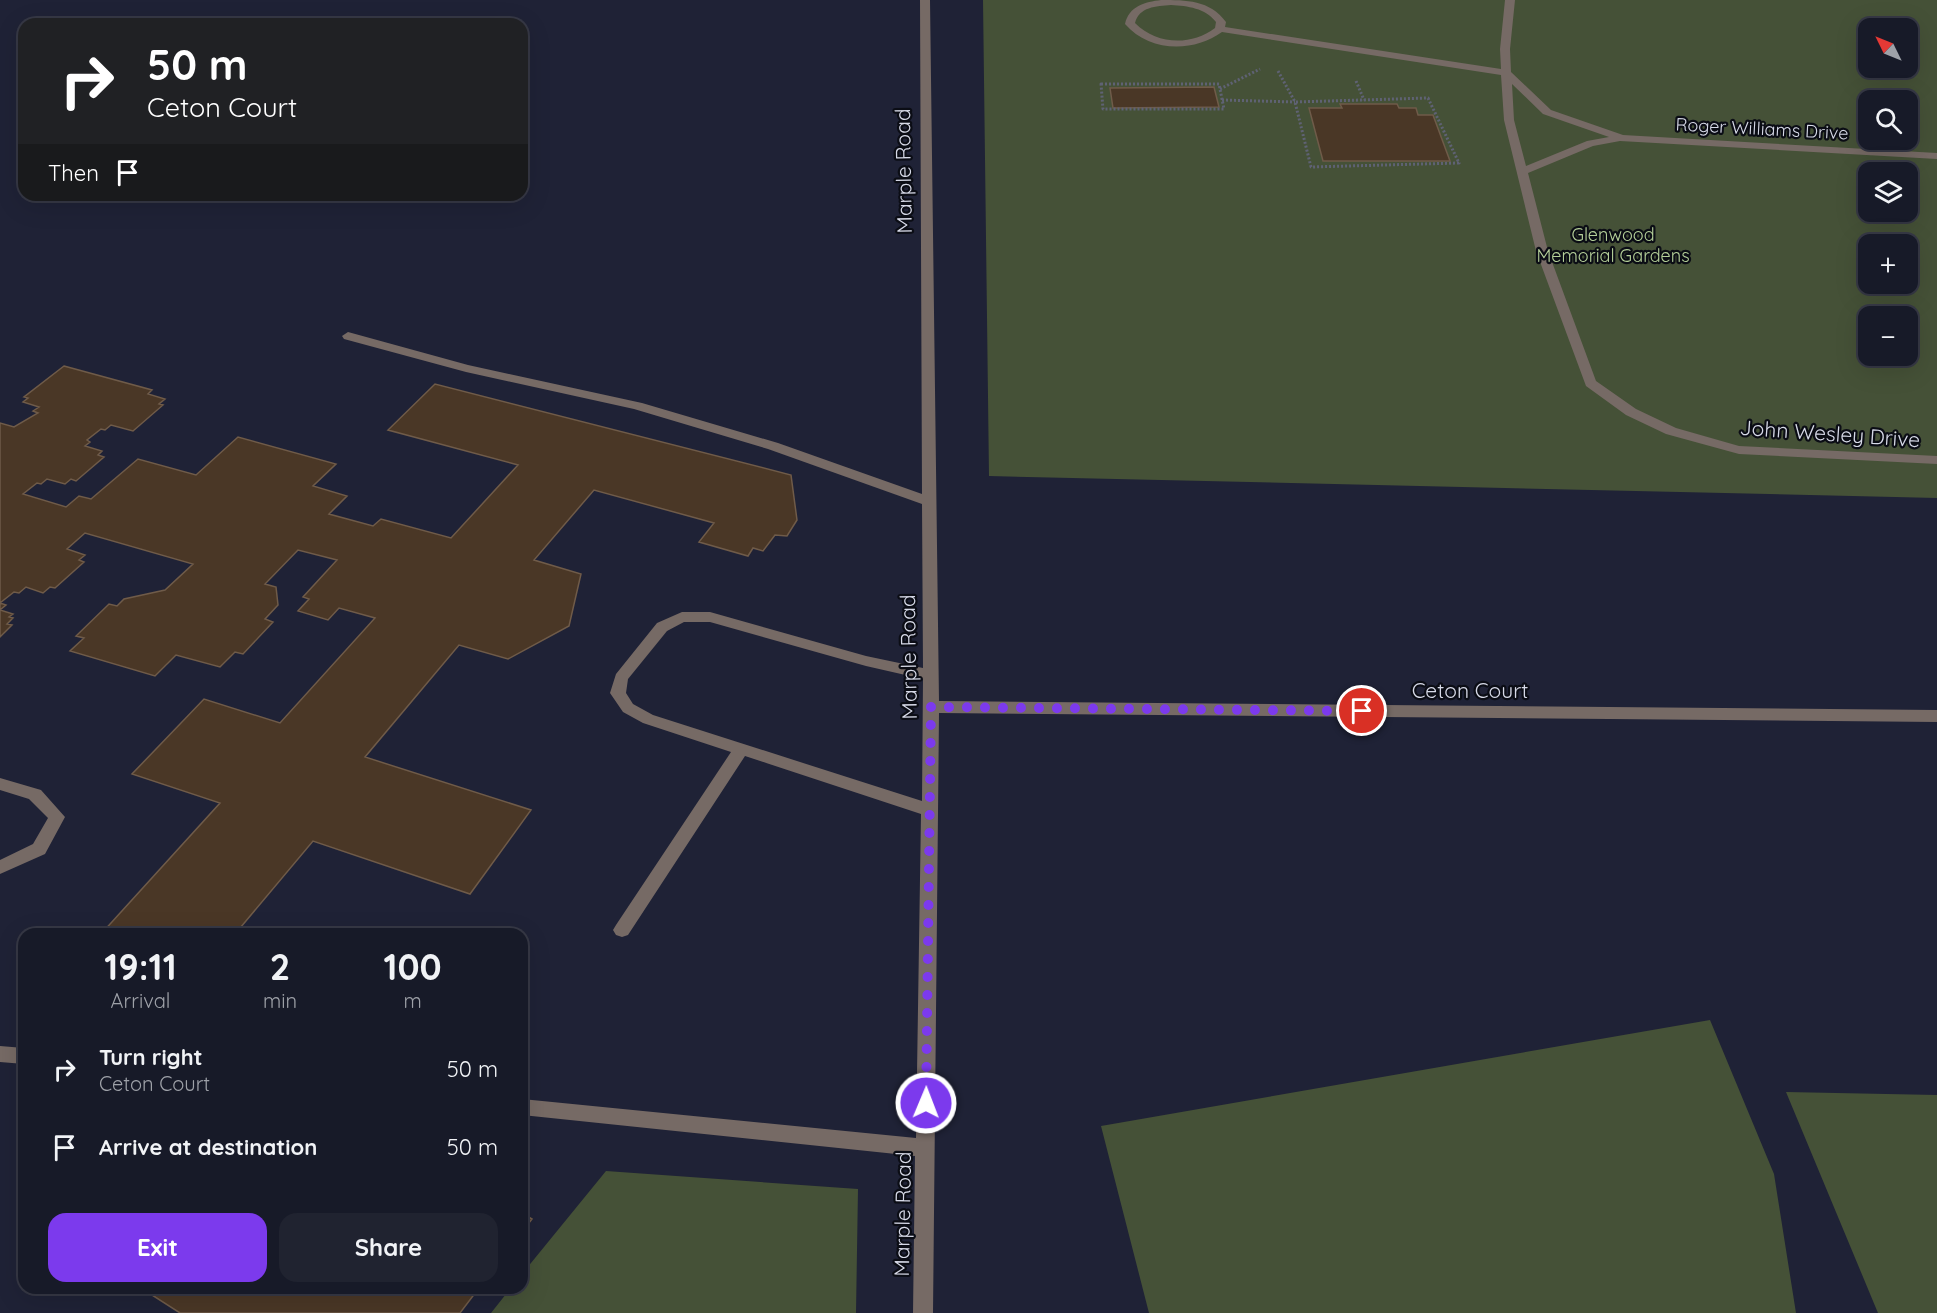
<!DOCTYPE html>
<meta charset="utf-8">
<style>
body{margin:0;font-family:Quicksand,sans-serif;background:#202330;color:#f1f3f6;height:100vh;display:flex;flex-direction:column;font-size:22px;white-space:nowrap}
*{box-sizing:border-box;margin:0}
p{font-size:20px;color:#9ea1a8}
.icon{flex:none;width:33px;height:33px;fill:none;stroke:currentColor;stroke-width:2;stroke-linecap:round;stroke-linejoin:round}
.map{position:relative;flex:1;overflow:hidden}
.side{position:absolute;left:18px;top:928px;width:510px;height:366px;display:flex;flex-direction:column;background:#171a28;border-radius:18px;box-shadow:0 6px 24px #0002,0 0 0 2px #363845}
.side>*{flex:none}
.hud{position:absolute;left:18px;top:18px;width:510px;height:183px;border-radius:18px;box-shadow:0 6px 24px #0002,0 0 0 2px #363845;background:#202124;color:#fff;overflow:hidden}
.needle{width:39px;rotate:313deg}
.tools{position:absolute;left:1858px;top:18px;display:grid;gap:12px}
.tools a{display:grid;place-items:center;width:60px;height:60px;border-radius:12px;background:#171a28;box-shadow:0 6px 24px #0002,0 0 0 2px #363845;font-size:30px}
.pin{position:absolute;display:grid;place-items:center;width:51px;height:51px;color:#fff;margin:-26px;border:3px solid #fff;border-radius:50%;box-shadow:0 2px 6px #0007}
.me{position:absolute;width:66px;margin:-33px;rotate:1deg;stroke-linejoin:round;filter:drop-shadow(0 0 4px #0008)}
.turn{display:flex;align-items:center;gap:21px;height:126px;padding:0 30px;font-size:27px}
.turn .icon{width:78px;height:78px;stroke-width:2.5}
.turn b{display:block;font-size:42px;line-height:51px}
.then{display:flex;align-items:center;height:57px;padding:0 30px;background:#0003;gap:12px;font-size:22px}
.eta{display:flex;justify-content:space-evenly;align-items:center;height:102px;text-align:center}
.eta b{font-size:36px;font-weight:700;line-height:42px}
.button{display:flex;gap:12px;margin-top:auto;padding:12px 30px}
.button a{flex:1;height:69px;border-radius:18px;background:#7c3aed;color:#fff;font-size:24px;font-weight:700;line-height:69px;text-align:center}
.button a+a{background:#202330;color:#f1f3f6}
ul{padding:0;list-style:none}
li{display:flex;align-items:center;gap:18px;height:78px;padding:0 30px}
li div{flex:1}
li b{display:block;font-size:22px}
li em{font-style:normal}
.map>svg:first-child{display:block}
.green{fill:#455137;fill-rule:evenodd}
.building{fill:#4a3726;stroke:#6f5b49;stroke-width:1.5}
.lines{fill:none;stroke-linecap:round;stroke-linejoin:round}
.path{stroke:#5f6274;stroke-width:3;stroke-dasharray:2 2;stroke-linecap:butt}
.minor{fill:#766a65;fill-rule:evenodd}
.route{stroke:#7c3aed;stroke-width:10;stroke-dasharray:0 18}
.labels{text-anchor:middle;stroke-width:4.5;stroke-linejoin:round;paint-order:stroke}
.far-street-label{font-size:18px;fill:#d7dae8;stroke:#0b0d15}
.far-park-label{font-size:18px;fill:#b5d099;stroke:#0b0d15}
.street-label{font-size:21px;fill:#d7dae8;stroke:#0b0d15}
</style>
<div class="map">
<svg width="1937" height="1313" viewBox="0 0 1937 1313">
<rect width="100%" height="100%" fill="#1f2236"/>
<path class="green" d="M983 0H1937V498L989 476ZM1869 28H1908V68H1869ZM1869 100H1908V140H1869ZM1869 172H1908V212H1869ZM1869 244H1908V284H1869ZM1869 316H1908V356H1869Z
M1710 1020 1774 1174 1796 1313H1149L1101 1126Z
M1786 1092 1937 1095V1313H1878Z
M606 1171 858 1189 856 1313H491L510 1289 522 1288V1274Z"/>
<path class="building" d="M1214 87 1219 107 1113 108 1110 88Z
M1340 104H1397L1399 108H1416L1418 115H1433L1450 161H1323L1309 108H1342Z
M64 366 152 390 148 394 165 399 159 404 163 405 133 431 111 425 105 430 101 429 87 440 90 442 85 446 102 451 98 455 104 457 76 481 71 479 65 484 47 479 41 484 37 483 23 494 66 507 79 496 91 499 138 459 196 475 238 437 336 464 313 486 347 496 329 514 373 526 381 519 451 538 518 465 388 430 435 384 791 475 797 520 787 536 775 535 763 551 753 548 748 556 699 542 714 523 594 490 534 560 581 574 569 626 508 659 459 645 365 757 531 810 470 894 313 841 235 934H101L220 803 132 774 204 699 280 723 375 618 339 608 328 620 298 611 309 599 303 597 337 560 298 550 265 584 276 587 278 605 265 619 273 622 243 654 235 652 220 667 176 655 155 676 70 651 84 638 76 636 109 604 117 606 124 599 165 590 193 564 85 533 67 549 85 555 79 560 84 562 55 588 50 587 43 593 26 587 19 593 14 592 0 603 6 605 0 610 13 614 9 617 13 618 7 624 12 625 0 637V423L14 427 38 413 33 411 39 407 23 402 28 398 24 397Z
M522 1213 532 1219 522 1232Z
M141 1288H479L460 1313H180Z"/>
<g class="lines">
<path class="path" d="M1278 71 1295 102
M1356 81 1364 100
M1101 84H1219L1224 109H1103Z
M1220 89 1260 69
M1428 98 1459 163 1311 167 1295 102Z
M1222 100 1295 102"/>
<path class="minor" d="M920 0H930L939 701 1937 710V722L939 713 933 1313H913L915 1156 522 1115V1099L916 1138 921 814 745 756 628 935 622 937 616 935 613 930 616 925 731 752 643 723 623 712 610 693 616 674 657 623 682 612H710L866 656 923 668 922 504 768 449 634 409 466 372 344 339 342 336 348 332 468 365 642 403 778 443 922 494ZM684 622H710L866 666 923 679 922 801 653 715 633 704 626 693 628 679 667 631Z
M1161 0C1186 0 1210 0 1226 22L1225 27 1501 69 1500 49 1505 0H1515L1510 49 1511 72 1551 110 1623 135 1937 153V159L1620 141 1593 146 1528 173 1548 251 1596 381 1636 409 1676 428 1739 446 1937 456V464L1739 454 1666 434 1626 415 1586 386 1536 251 1504 120 1501 75 1222 32C1193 53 1149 52 1125 24 1129 6 1145 2 1161 0ZM1171 5C1188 6 1205 8 1216 22L1215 28C1191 46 1157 45 1135 23 1139 7 1156 6 1171 5ZM1512 84 1543 114 1609 137 1587 141 1526 166 1514 120Z
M0 778 41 790 65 817 45 854 0 874V860L33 844 48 818 29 799 0 790Z
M0 1046 24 1048V1064L0 1062Z"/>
</g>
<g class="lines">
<path class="route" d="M926 1103 931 707 1362 711"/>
</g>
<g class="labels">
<g class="far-street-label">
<text transform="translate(1762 129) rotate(3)" y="6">Roger Williams Drive</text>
</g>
<g class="far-park-label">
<text x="1613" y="241">Glenwood<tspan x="1613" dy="21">Memorial Gardens</tspan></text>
</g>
<g class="street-label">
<text transform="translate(904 171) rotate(-91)" y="7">Marple Road</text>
<text transform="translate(1830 434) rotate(4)" y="7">John Wesley Drive</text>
<text transform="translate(909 657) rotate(-91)" y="7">Marple Road</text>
<text x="1470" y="698">Ceton Court</text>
<text transform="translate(903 1214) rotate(-89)" y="7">Marple Road</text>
</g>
</g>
</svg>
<div class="tools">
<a><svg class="needle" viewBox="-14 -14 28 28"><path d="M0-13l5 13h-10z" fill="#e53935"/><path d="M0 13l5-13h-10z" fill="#9ea1a8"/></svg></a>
<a><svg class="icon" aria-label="search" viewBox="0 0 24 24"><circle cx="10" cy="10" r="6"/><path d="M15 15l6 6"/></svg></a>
<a><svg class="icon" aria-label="layers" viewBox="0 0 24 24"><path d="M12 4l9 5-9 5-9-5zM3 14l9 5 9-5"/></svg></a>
<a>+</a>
<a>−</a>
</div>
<div class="pin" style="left:1362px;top:711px;background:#d93025"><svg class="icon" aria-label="arrive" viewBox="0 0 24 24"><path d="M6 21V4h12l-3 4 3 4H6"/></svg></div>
<svg class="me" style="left:926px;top:1103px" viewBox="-20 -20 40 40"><circle r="17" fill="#7c3aed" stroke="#fff" stroke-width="3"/><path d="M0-11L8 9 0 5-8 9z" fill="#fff"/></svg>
<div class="hud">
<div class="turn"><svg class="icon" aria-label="right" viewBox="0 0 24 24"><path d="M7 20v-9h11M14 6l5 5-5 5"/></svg><div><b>50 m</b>Ceton Court</div></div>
<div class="then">Then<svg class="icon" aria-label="arrive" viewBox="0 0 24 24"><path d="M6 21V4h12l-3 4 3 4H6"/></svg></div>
</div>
<section class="side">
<div class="eta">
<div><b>19:11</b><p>Arrival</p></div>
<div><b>2</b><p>min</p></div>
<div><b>100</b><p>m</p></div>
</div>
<ul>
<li><svg class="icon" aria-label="right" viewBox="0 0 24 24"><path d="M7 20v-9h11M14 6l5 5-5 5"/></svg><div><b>Turn right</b><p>Ceton Court</p></div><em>50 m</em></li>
<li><svg class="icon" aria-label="arrive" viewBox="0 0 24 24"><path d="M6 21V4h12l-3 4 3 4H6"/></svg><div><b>Arrive at destination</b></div><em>50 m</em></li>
</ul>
<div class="button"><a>Exit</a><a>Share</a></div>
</section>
</div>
